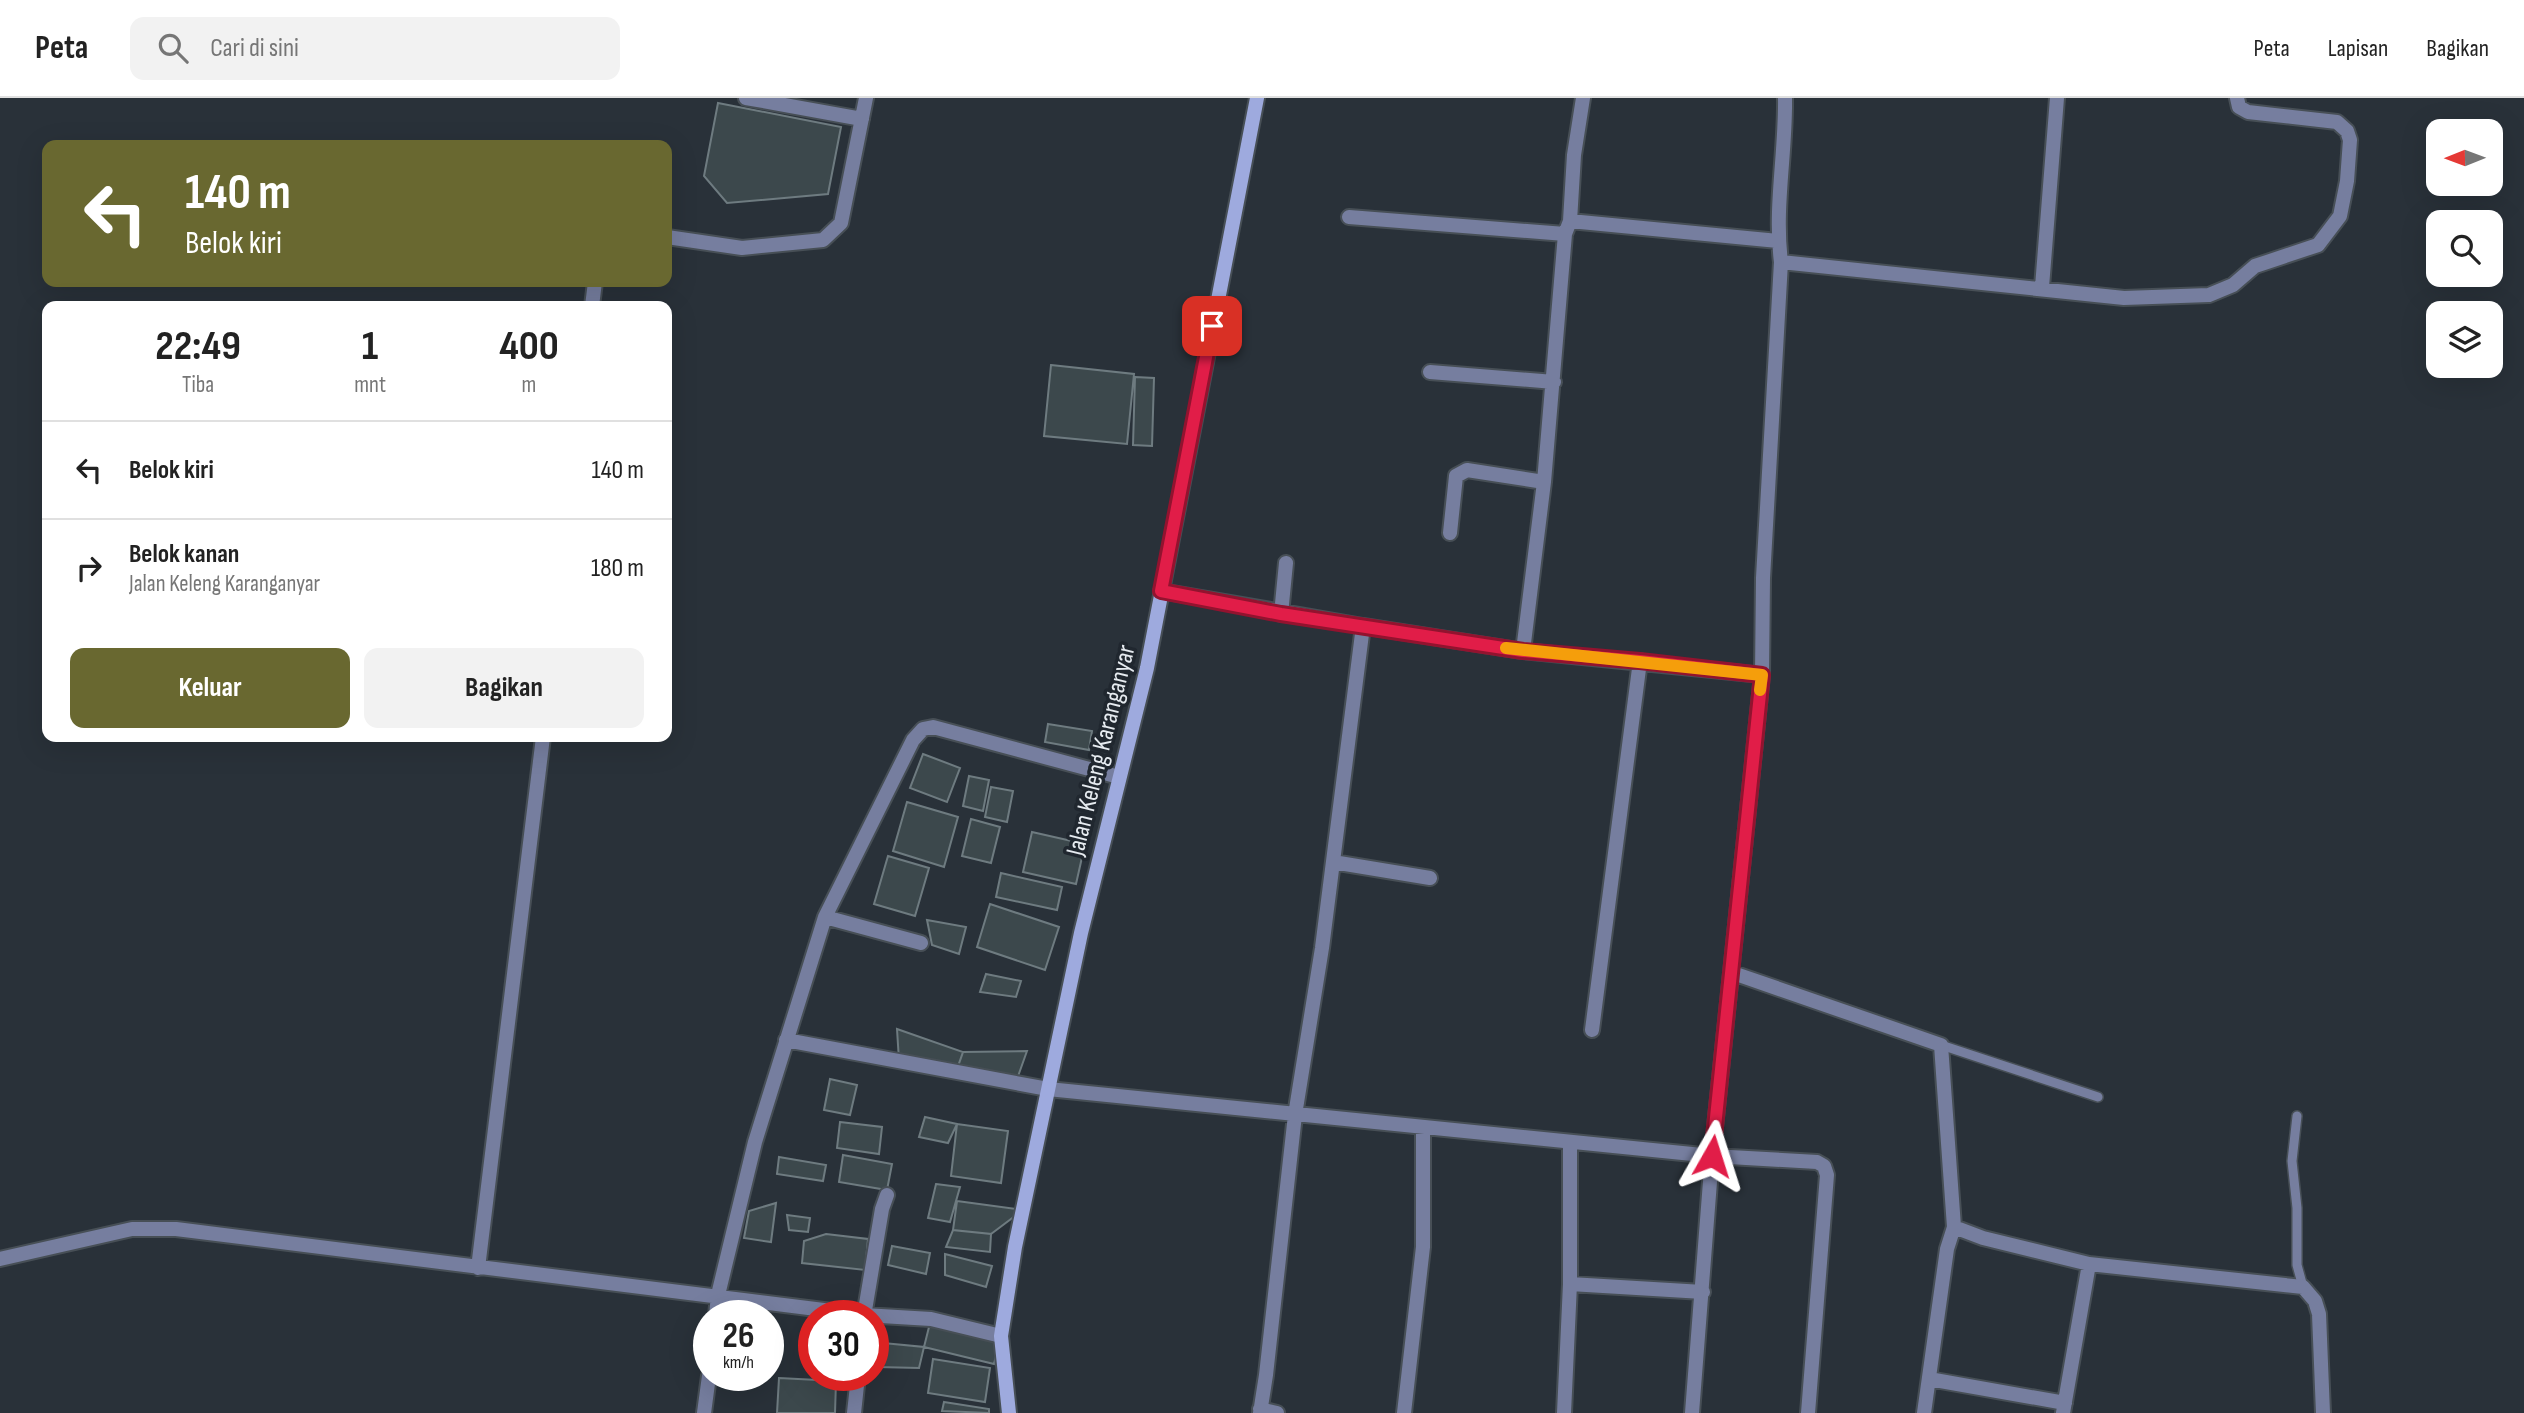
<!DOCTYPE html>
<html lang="id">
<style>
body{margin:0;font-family:"Sofia Sans Condensed",sans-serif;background:#f2f2f2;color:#222;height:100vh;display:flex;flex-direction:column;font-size:26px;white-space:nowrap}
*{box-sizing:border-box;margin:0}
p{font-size:23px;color:#767676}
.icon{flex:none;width:38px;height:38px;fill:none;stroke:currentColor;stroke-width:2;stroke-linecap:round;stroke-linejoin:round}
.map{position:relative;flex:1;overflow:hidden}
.drawer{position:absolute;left:42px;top:203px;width:630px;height:441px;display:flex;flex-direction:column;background:#fff;border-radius:14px;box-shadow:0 7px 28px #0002}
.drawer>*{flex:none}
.hud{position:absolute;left:42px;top:42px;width:630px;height:147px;border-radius:14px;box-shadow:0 7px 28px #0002;background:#696830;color:#fff;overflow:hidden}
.needle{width:46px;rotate:269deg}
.controls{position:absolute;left:2426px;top:21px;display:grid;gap:14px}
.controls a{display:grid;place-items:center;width:77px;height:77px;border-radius:14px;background:#fff;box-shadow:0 7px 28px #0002;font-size:35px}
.speed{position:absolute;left:693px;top:1202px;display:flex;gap:14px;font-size:35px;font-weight:700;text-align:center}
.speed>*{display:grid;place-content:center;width:91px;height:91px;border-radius:50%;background:#fff;box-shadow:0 7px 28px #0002;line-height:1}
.speed small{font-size:18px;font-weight:400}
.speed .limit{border:10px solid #d22;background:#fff;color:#111}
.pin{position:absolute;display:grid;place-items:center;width:60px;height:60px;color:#fff;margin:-30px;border-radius:14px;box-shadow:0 4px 10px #0006}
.me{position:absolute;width:77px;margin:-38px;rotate:6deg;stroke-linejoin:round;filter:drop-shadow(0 0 5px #0008)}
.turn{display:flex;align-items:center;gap:24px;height:147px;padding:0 28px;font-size:32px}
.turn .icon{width:91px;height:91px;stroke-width:2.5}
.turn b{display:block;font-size:49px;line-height:60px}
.eta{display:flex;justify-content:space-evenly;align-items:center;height:119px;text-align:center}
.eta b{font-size:42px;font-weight:700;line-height:49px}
.action{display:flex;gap:14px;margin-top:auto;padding:14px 28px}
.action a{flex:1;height:80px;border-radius:14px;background:#696830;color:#fff;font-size:28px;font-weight:700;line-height:80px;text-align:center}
.action a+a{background:#f2f2f2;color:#222}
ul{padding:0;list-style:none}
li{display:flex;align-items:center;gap:21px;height:98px;padding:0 28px;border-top:2px solid #e0e0e0}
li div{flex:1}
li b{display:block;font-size:26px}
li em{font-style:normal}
header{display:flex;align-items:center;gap:42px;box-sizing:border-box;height:98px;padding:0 35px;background:#fff;border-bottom:2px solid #e0e0e0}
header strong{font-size:33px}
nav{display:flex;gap:38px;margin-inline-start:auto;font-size:24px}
.search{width:490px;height:63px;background:#f2f2f2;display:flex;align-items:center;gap:18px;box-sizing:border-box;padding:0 24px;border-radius:14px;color:#767676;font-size:26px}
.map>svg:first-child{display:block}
.building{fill:#3c484c;stroke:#6e7b80;stroke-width:2}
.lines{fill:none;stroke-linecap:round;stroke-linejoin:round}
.service-casing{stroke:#474f56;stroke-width:12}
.minor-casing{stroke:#474f56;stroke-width:18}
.secondary-casing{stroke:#474f56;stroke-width:18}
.service{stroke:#767e9f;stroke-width:9}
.minor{stroke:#767e9f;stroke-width:14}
.secondary{stroke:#9eaade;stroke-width:14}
.route-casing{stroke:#92132f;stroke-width:18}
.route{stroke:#e11d48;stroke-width:12}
.slow{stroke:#f59e0b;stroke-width:12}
.labels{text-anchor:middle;stroke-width:7;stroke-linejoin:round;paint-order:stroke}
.street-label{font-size:26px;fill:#e6ebf0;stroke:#20272f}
</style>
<header>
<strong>Peta</strong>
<div class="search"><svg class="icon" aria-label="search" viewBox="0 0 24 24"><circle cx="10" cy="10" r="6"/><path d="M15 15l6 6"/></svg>Cari di sini</div>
<nav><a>Peta</a><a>Lapisan</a><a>Bagikan</a></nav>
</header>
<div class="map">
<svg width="2524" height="1315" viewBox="0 0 2524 1315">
<rect width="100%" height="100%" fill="#293139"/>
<path class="building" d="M718 5 841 29 828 96 727 105 704 78Z
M1051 267 1134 276 1127 346 1044 338Z
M1135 279 1154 280 1152 348 1133 347Z
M1048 626 1092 633 1089 652 1045 644Z
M923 656 960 670 947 704 910 690Z
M969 678 989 682 983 713 963 708Z
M991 689 1013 693 1007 724 985 719Z
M907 704 958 719 944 769 893 753Z
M971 721 1000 729 991 765 962 758Z
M1032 734 1085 746 1076 786 1023 774Z
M888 758 929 770 915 818 874 806Z
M1001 775 1062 789 1057 812 996 799Z
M990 806 1059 829 1045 872 977 849Z
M927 822 966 829 959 856 932 847Z
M986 876 1021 883 1016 899 980 894Z
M897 931 963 954 956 974 899 963Z
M1027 953 1016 984 956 974 963 954Z
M830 981 857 987 850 1017 824 1012Z
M925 1019 957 1026 948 1045 919 1039Z
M840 1024 882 1029 879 1056 837 1050Z
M957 1026 1008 1033 1001 1085 951 1078Z
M843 1057 892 1066 887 1092 839 1084Z
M779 1059 826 1067 823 1083 777 1076Z
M936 1086 960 1089 950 1124 928 1120Z
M957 1103 1023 1112 991 1136 953 1132Z
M776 1105 771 1144 744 1140 749 1113Z
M787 1117 810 1120 808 1134 789 1132Z
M953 1132 991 1136 990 1154 946 1149Z
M826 1136 868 1141 865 1172 802 1165 804 1143Z
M892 1148 930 1155 926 1176 888 1167Z
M945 1156 992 1168 986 1189 945 1177Z
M931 1221 1001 1238 994 1266 924 1249Z
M883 1245 924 1249 919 1270 878 1269Z
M933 1261 990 1270 985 1304 928 1295Z
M779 1280 836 1283 835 1315H777Z
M944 1304 989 1311V1315L942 1313Z"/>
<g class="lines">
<g class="service-casing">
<path id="service" d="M1941 947 2098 999
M2297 1018 2292 1063 2297 1110V1167L2303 1189"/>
</g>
<g class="minor-casing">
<path id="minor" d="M746 0 862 21
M1349 119 1565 136
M1570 123 1778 143
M667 139 742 150 823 142 841 125 866 0
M1781 164 2124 200 2209 197 2233 187 2255 168 2318 147 2340 118 2347 83 2350 42 2347 33 2337 24 2248 14 2239 9 2237 0
M2042 189 2057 0
M592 208 595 184
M1430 274 1554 284
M1450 435 1456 378 1467 372 1544 384
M1161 493 1363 528 1322 850 1295 1017 1266 1277 1260 1315
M1281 516 1286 465
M1363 528 1523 553 1762 577
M1523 553 1544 384 1565 136 1570 123 1574 57 1583 0
M1333 764 1430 780
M825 819 921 845
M1733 875 1941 947 1954 1129 1983 1140 2089 1166 2063 1315
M1592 932 1640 563
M786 942 1048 991 1712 1058 1817 1064 1824 1068 1827 1077 1808 1315
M0 1161 132 1131H176L864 1217 931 1221 1001 1238
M2089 1166 2303 1189 2315 1203 2319 1216 2323 1315
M478 1170 543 639
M1570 1186 1703 1194
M716 1218 718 1197 755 1044 825 819 913 642 923 631 933 629 1119 679
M864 1218 882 1111 887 1097
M1929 1281 2065 1305
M1260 1311 1277 1315
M704 1315 709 1278
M854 1315 858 1278
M1404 1315 1423 1149V1029
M1564 1315 1570 1186V1045
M1692 1315 1712 1058 1762 577 1763 480 1781 164C1774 110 1786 54 1785 0
M1924 1315 1947 1151 1954 1129"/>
</g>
<g class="secondary-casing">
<path id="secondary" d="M1009 1315 1001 1238 1015 1149 1081 835 1147 570 1257 0"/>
</g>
<use href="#service" class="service"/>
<use href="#minor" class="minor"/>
<use href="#secondary" class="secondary"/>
</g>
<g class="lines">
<g class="route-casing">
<path id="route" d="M1212 228 1161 493 1281 516 1523 553 1640 563 1762 577 1712 1058"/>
</g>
<use href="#route" class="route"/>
<path class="slow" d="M1506 550 1762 577 1760 592"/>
</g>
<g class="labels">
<g class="street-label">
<text transform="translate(1100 652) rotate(-76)" y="9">Jalan Keleng Karanganyar</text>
</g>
</g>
</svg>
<div class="controls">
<a><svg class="needle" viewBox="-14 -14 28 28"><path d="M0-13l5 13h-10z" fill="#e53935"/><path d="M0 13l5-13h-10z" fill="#767676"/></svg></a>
<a><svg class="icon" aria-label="search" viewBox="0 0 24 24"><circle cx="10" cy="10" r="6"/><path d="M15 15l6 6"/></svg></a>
<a><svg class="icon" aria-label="layers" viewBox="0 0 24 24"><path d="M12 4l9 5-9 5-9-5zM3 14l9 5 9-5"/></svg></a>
</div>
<div class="speed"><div>26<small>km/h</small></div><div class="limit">30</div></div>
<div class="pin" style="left:1212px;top:228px;background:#d93025"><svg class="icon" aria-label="arrive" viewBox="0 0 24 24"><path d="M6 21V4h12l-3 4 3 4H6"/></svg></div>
<svg class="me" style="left:1712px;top:1058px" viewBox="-20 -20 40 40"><path d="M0-17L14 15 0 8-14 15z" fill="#e11d48" stroke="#fff" stroke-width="4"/></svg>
<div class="hud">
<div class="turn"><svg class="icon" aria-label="left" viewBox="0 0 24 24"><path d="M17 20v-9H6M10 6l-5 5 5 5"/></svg><div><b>140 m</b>Belok kiri</div></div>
</div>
<section class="drawer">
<div class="eta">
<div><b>22:49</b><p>Tiba</p></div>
<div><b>1</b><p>mnt</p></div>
<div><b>400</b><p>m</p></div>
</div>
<ul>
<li><svg class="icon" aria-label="left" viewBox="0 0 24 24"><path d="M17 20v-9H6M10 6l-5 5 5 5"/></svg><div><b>Belok kiri</b></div><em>140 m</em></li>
<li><svg class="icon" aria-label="right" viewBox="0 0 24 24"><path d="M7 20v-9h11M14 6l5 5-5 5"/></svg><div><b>Belok kanan</b><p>Jalan Keleng Karanganyar</p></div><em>180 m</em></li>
</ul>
<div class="action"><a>Keluar</a><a>Bagikan</a></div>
</section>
</div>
